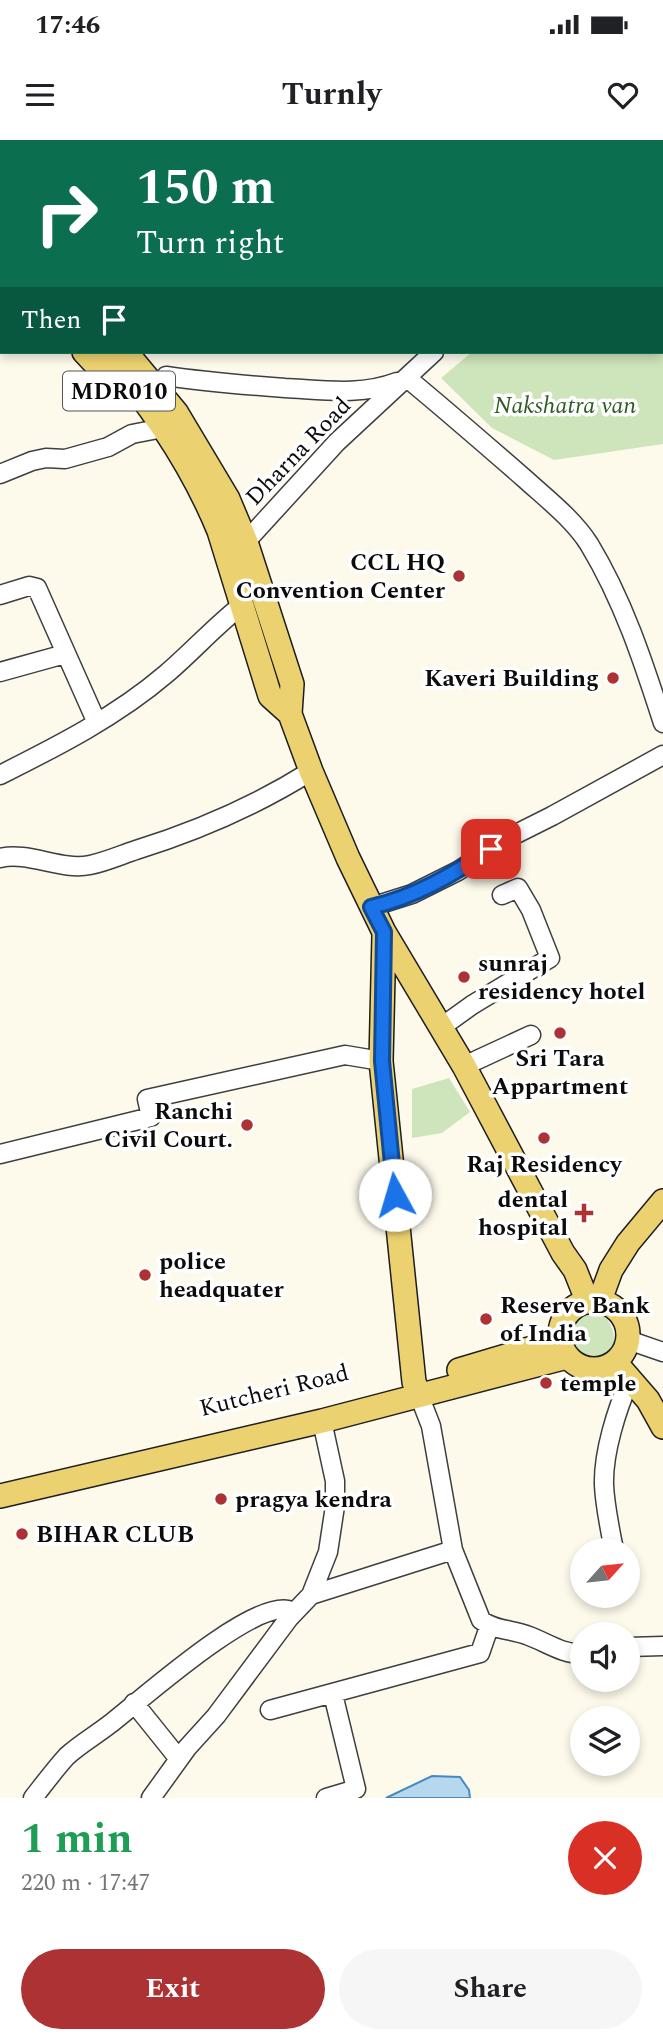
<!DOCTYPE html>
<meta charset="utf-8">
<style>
body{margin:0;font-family:Spectral,serif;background:#f6f6f6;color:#202124;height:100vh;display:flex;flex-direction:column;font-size:26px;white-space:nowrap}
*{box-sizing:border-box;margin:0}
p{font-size:23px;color:#757577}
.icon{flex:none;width:38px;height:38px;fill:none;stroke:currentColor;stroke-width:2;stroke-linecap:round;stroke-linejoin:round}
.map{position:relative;height:1658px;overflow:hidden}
.details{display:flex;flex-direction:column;background:#fff;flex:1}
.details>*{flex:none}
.banner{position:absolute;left:0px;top:0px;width:663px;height:214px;box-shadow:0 4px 10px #0003;background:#0b6e4f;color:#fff;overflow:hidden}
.needle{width:46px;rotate:63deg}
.tools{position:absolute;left:570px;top:1398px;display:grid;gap:14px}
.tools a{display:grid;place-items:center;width:70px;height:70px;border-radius:50%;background:#fff;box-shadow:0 4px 10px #0003;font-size:35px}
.pin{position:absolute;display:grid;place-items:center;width:60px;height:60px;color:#fff;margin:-30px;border-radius:14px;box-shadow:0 4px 10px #0006}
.me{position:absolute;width:77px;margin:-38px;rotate:354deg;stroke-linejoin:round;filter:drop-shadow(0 0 5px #0008)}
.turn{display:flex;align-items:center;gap:24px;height:147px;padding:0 21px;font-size:32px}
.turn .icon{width:91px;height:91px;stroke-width:2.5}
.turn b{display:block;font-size:49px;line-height:60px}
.then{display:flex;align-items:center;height:66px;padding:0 21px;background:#0003;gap:14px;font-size:26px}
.round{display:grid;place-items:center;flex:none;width:74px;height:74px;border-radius:37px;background:#f6f6f6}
.headline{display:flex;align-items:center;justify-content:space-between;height:119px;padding:0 21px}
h1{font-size:42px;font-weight:700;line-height:52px;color:#1e9e55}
.button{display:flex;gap:14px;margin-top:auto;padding:14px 21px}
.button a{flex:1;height:80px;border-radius:42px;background:#ad3233;color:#fff;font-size:28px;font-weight:700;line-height:80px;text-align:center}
.button a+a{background:#f6f6f6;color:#202124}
.status{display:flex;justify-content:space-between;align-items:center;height:49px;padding:0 35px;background:#fff;direction:ltr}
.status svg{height:19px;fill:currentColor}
header{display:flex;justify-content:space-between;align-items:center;height:91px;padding:0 21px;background:#fff;font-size:32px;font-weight:700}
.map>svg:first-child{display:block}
.green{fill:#cee4ba}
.water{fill:#b6d8ef;stroke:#448abf;stroke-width:2}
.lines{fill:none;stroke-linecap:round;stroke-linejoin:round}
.minor-casing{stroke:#3f3f3f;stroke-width:21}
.major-casing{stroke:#1d1d1d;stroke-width:26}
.minor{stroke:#fff;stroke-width:18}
.major{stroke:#ebd16f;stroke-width:23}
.route-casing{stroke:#114b97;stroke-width:18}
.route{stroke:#1a73e8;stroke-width:12}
.poi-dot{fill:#ad3233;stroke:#fff;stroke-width:2.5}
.labels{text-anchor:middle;stroke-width:7;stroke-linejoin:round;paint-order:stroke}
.shield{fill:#fff;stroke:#555;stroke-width:2}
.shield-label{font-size:23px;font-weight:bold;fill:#0c0c0c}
.park-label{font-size:24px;font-style:italic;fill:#2d5c23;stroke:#fff}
.street-label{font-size:24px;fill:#0c0c0c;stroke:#fff}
.poi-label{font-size:24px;font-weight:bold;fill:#0c0c0c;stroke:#fff;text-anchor:start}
</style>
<div class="status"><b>17:46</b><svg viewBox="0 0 49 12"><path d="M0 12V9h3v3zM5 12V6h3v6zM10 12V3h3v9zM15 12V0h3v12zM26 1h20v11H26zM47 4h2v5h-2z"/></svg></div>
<header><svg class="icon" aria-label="menu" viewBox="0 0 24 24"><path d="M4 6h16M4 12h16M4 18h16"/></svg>Turnly<svg class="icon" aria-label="heart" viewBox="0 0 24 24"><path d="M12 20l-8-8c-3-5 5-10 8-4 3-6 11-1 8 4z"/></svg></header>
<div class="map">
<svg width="663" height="1658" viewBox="0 0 663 1658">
<rect width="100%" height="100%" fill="#fdfaec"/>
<path class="green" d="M663 51V304L554 320 492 288 441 238 472 212H662Z
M449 938 470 972 442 993 412 998V949Z
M595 1167C614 1182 618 1198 612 1220L602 1224 576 1210C565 1190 576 1176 595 1167Z"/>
<path class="water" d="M432 1636 460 1637 469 1650 470 1658H386Z"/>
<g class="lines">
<g class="minor-casing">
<path id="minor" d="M432 0V2
M662 24 663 23
M0 171 2 170
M166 236C206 242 245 245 285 248 324 250 360 256 397 242
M407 238C447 271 486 305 525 339 547 359 573 379 589 404 623 460 643 521 663 583
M0 334 32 321 46 318 65 319 108 307 132 294 163 288
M240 408 337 302 434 212
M0 455 29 446 37 448 97 583
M0 532 65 514
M0 635C58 606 117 576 166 534 192 512 215 486 242 465
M0 718C29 711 60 731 90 725 105 722 121 715 136 710 197 691 257 665 311 631
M371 767 412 754 458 731 508 698 552 676 663 615
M440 888 472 865 550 818 531 770 518 748 502 755
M464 926 531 895
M0 1014 151 977 147 959 345 915 381 921
M628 1200 663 1212
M419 1255 431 1286 453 1410 481 1480C495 1491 513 1489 529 1496 548 1503 562 1514 583 1514
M614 1410C610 1389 605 1367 604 1345 603 1312 617 1269 630 1239
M311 1455 453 1410
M628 1507 663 1506
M134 1563 179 1619
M270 1570 480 1513 489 1487
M33 1658C44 1644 55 1629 67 1616 80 1604 96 1595 110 1584 141 1560 251 1461 288 1470L289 1478
M151 1658 187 1608 216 1576 289 1478 311 1455 328 1412 335 1366V1341L322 1281
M326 1658 356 1649 333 1554"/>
</g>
<g class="major-casing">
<path id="major" d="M0 96 2 97
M0 115 2 116
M0 132 2 133
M84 212 111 241
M105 212C151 265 192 325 219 391L270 556 290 574
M126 212 176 272 228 359 246 402 292 544 290 574 311 631 348 718 384 792 464 926 563 1113 575 1130 587 1160
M384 795 381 921 414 1242 419 1255
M600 1160 611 1130 628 1103 663 1061
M560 1195a34 34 0 1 1 68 0a34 34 0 1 1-68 0Z
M615 1222 648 1260 663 1287
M459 1230 559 1200
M0 1356 322 1281 567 1217"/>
</g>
<use href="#minor" class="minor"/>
<use href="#major" class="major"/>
</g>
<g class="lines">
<g class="route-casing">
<path id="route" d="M395 1055 382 921 384 792 371 767C415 757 454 734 491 709"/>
</g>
<use href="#route" class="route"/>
</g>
<g class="poi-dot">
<circle cx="459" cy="436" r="7"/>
<circle cx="613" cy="538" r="7"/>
<circle cx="464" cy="837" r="7"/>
<circle cx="560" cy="893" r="7"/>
<circle cx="247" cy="985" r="7"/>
<circle cx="544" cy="998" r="7"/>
<path d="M580.5 1062.5h7v7h7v7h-7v7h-7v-7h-7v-7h7z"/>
<circle cx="145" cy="1135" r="7"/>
<circle cx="486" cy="1179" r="7"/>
<circle cx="546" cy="1243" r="7"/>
<circle cx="221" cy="1359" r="7"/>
<circle cx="22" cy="1394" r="7"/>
</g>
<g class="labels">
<rect class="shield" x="63" y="231.5" width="112" height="39" rx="5"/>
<g class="shield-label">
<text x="119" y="259">MDR010</text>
</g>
<g class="park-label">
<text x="565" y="273">Nakshatra van</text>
</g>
<g class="street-label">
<text transform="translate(298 311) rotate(-46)" y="8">Dharna Road</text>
<text transform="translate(274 1250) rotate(-14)" y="8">Kutcheri Road</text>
</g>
<g class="poi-label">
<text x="445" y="430" text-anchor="end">CCL HQ<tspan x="445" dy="28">Convention Center</tspan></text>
<text x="599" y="546" text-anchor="end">Kaveri Building</text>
<text x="478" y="831">sunraj<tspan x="478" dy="28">residency hotel</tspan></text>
<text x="560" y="926" text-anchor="middle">Sri Tara<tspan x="560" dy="28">Appartment</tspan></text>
<text x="233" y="979" text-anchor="end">Ranchi<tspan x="233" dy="28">Civil Court.</tspan></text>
<text x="544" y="1032" text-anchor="middle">Raj Residency</text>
<text x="568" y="1067" text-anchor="end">dental<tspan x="568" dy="28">hospital</tspan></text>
<text x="159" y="1129">police<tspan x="159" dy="28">headquater</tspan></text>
<text x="500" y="1173">Reserve Bank<tspan x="500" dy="28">of India</tspan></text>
<text x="560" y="1251">temple</text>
<text x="235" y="1367">pragya kendra</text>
<text x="36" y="1402">BIHAR CLUB</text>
</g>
</g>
</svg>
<div class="tools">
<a><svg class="needle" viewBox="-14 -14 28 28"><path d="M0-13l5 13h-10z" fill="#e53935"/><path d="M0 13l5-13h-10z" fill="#757577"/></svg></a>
<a><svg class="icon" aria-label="sound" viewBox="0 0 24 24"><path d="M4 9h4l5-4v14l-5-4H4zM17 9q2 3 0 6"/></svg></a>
<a><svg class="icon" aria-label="layers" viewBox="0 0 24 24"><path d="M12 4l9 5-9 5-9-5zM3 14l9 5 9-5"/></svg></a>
</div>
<div class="pin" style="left:491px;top:709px;background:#d93025"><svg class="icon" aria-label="arrive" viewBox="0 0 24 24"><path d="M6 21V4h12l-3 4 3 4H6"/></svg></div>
<svg class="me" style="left:395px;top:1055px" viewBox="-20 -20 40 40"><circle r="19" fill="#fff"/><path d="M0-13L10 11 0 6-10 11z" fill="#1a73e8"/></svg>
<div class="banner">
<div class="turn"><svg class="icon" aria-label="right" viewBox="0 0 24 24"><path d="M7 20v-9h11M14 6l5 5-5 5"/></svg><div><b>150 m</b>Turn right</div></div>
<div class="then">Then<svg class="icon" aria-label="arrive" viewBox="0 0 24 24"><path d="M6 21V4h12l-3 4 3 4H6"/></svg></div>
</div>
</div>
<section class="details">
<div class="headline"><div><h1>1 min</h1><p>220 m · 17:47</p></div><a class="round" style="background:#d93025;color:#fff"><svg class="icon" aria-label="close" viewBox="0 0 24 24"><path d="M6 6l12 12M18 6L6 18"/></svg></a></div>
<div class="button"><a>Exit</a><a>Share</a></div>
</section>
